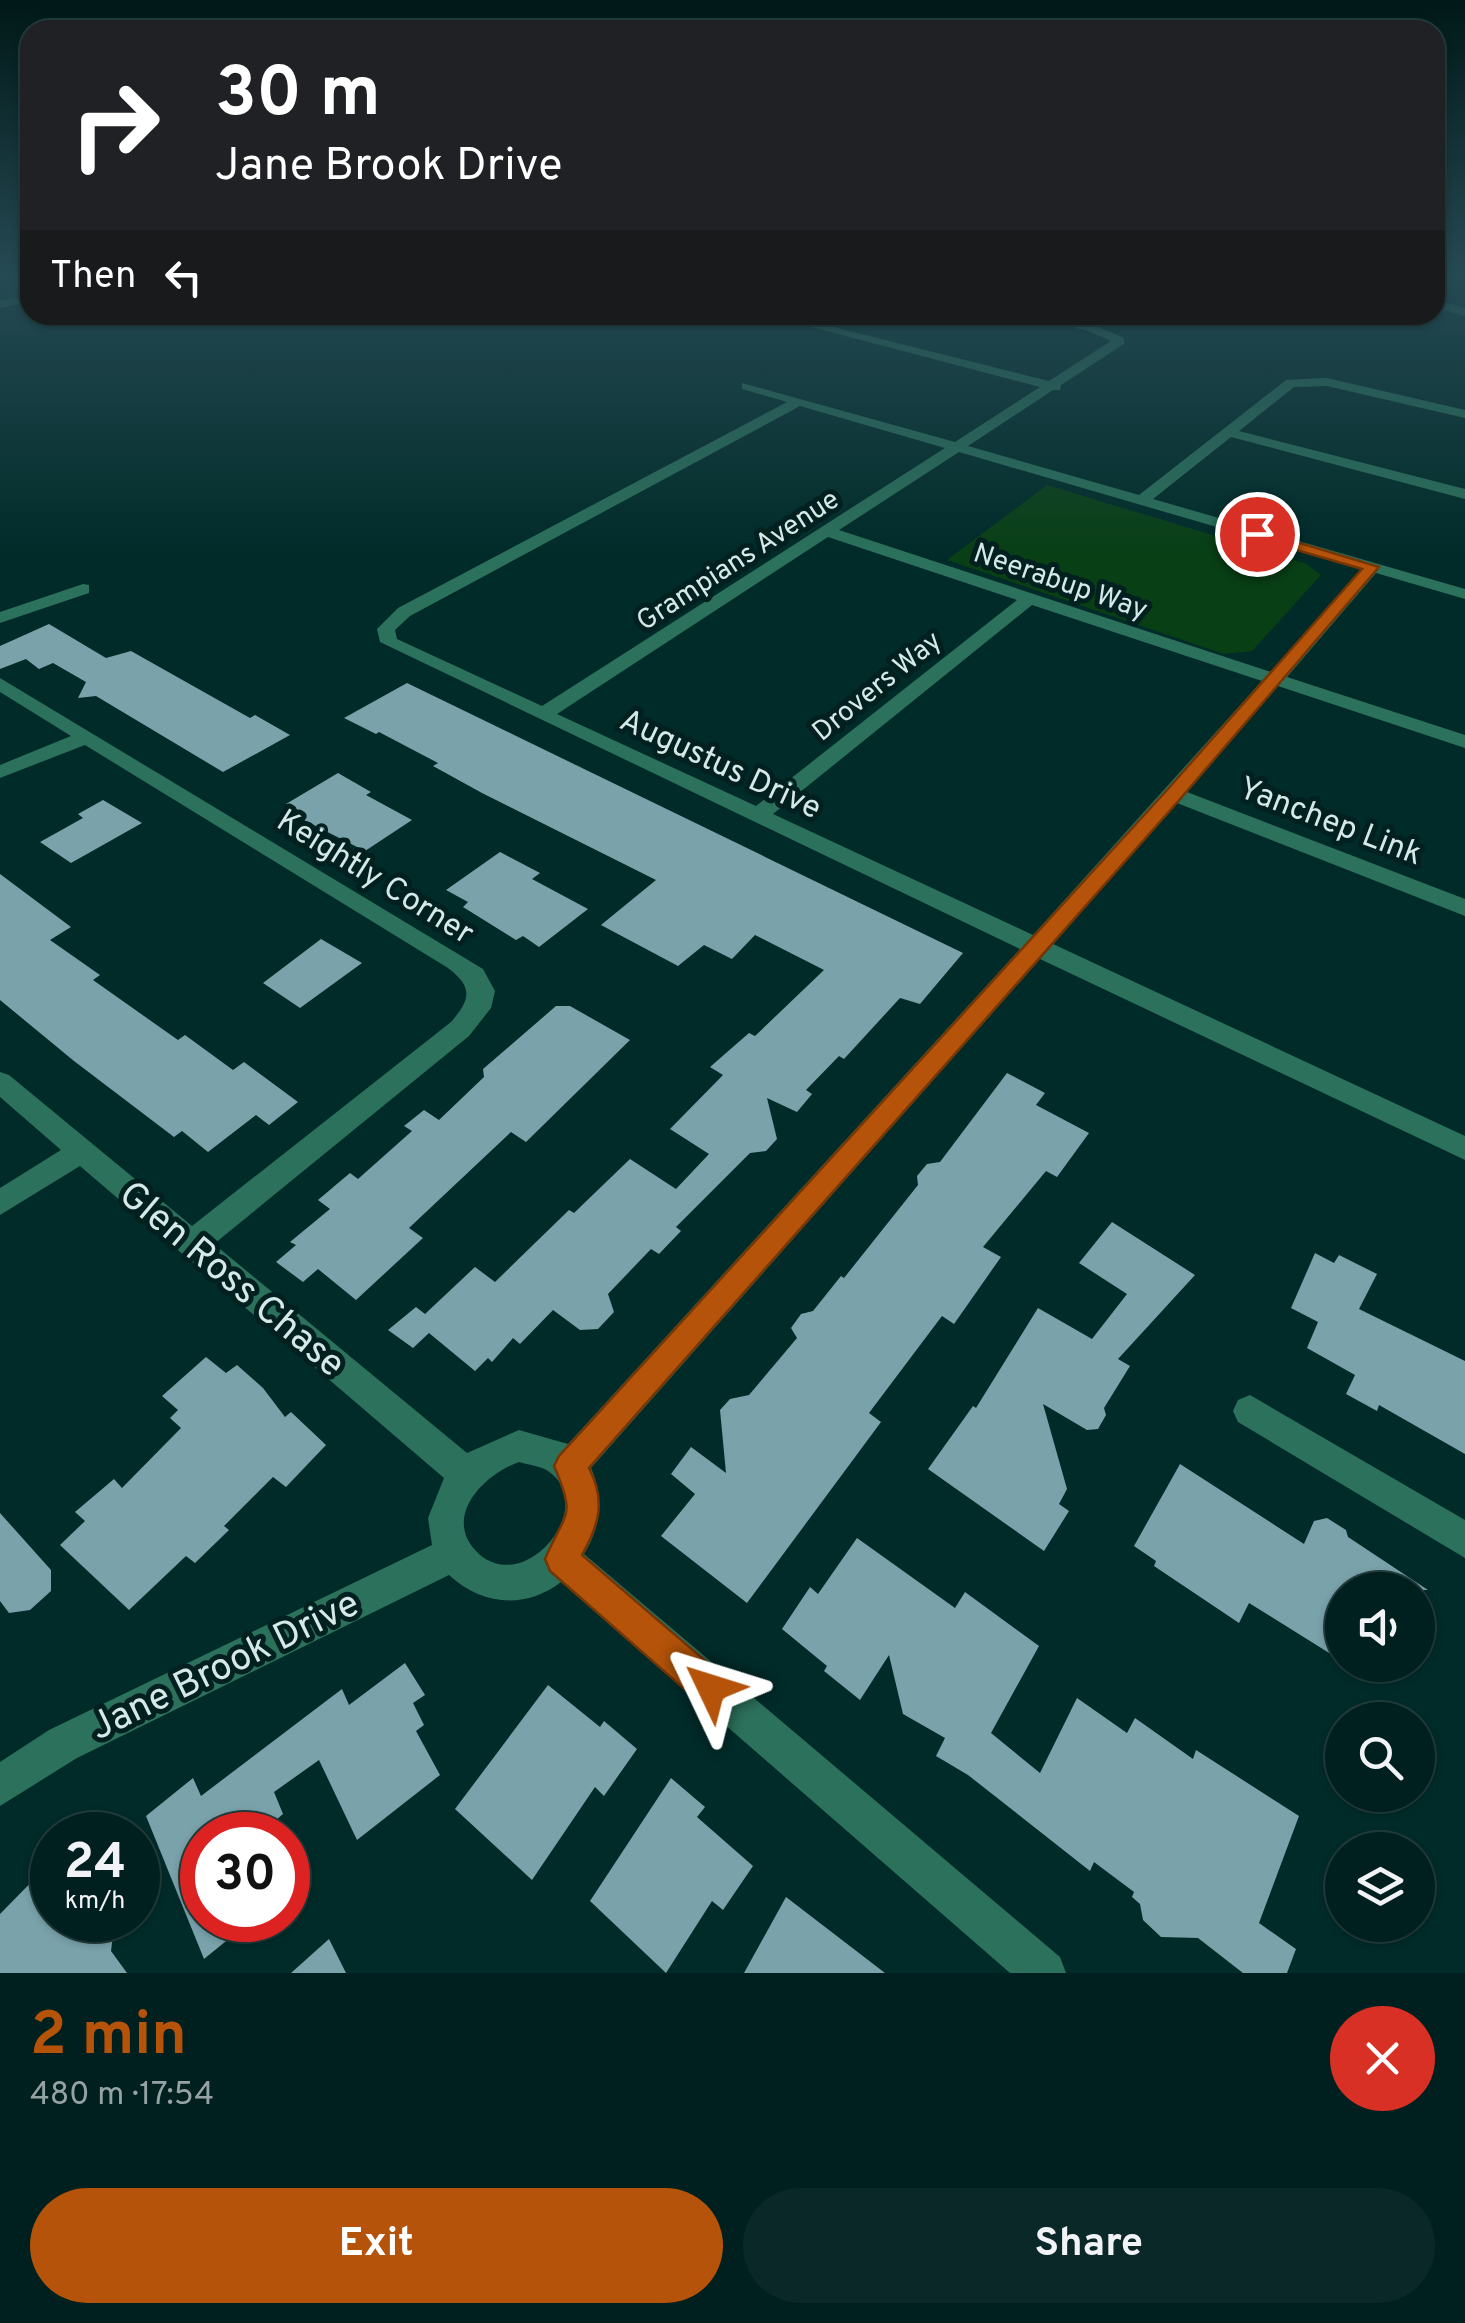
<!DOCTYPE html>
<meta charset="utf-8">
<style>
body{margin:0;font-family:Overpass,sans-serif;background:#0a2828;color:#f1f3f6;height:100vh;display:flex;flex-direction:column;font-size:38px;white-space:nowrap}
*{box-sizing:border-box;margin:0}
p{font-size:32px;color:#95a3a4}
.icon{flex:none;width:55px;height:55px;fill:none;stroke:currentColor;stroke-width:2;stroke-linecap:round;stroke-linejoin:round}
.map{position:relative;height:1973px;overflow:hidden}
.panel{display:flex;flex-direction:column;background:#00201f;flex:1}
.panel>*{flex:none}
.guide{position:absolute;left:20px;top:20px;width:1425px;height:305px;border-radius:30px;box-shadow:0 2px 8px #0004,0 0 0 2px #223e3d;background:#202124;color:#fff;overflow:hidden}
.fabs{position:absolute;left:1325px;top:1572px;display:grid;gap:20px}
.fabs a{display:grid;place-items:center;width:110px;height:110px;border-radius:50%;background:#00201f;box-shadow:0 2px 8px #0004,0 0 0 2px #223e3d;font-size:50px}
.speed{position:absolute;left:30px;top:1812px;display:flex;gap:20px;font-size:50px;font-weight:700;text-align:center}
.speed>*{display:grid;place-content:center;width:130px;height:130px;border-radius:50%;background:#00201f;box-shadow:0 2px 8px #0004,0 0 0 2px #223e3d;line-height:1}
.speed small{font-size:25px;font-weight:400}
.speed .limit{border:15px solid #d22;background:#fff;color:#111}
.pin{position:absolute;display:grid;place-items:center;width:85px;height:85px;color:#fff;margin:-42px;border:5px solid #fff;border-radius:50%;box-shadow:0 2px 10px #0007}
.me{position:absolute;width:110px;margin:-55px;rotate:311deg;stroke-linejoin:round;filter:drop-shadow(0 0 8px #0008)}
.turn{display:flex;align-items:center;gap:35px;height:210px;padding:0 30px;font-size:45px}
.turn .icon{width:130px;height:130px;stroke-width:2.5}
.turn b{display:block;font-size:70px;line-height:85px}
.then{display:flex;align-items:center;height:95px;padding:0 30px;background:#0003;gap:20px;font-size:38px}
.round{display:grid;place-items:center;flex:none;width:105px;height:105px;border-radius:52px;background:#0a2828}
.summary{display:flex;align-items:center;justify-content:space-between;height:170px;padding:0 30px}
h1{font-size:60px;font-weight:700;line-height:75px;color:#b45309}
.action{display:flex;gap:20px;margin-top:auto;padding:20px 30px}
.action a{flex:1;height:115px;border-radius:60px;background:#b45309;color:#fff;font-size:40px;font-weight:700;line-height:115px;text-align:center}
.action a+a{background:#0a2828;color:#f1f3f6}
.map>svg:first-child{display:block}
.green{fill:#083f15}
.building{fill:#7aa2ab}
.lines{fill:none;stroke-linecap:round;stroke-linejoin:round}
.minor{fill:#2b715b;fill-rule:evenodd}
.route{fill:#b45309;stroke:#753606;stroke-width:2.5}
.labels{text-anchor:middle;stroke-width:10;stroke-linejoin:round;paint-order:stroke}
.far-street-label{font-size:28px;fill:#d4e9e8;stroke:#01201f}
.street-label{font-size:32px;fill:#d4e9e8;stroke:#01201f}
.near-street-label{font-size:38px;fill:#d4e9e8;stroke:#01201f}
</style>
<div class="map">
<svg width="1465" height="1973" viewBox="0 0 1465 1973">
<rect width="100%" height="100%" fill="#002b29"/>
<path class="green" d="M1047 485 1305 563 1321 575 1252 651 1224 654 947 560Z"/>
<path class="building" d="M49 624 106 658 131 651 250 718 255 715 290 735 223 772 96 696 78 698 86 682 53 663 39 669 26 659 0 669V646Z
M407 683 963 953 920 1004 900 998 844 1059 839 1056 806 1090 812 1094 797 1112 767 1098 777 1139 766 1151 750 1153 676 1227 681 1231 659 1254 651 1249 608 1294 614 1312 598 1329 580 1330 553 1310 520 1344 513 1338 492 1362 488 1358 475 1371 429 1333 413 1348 388 1330 416 1307 425 1314 475 1267 495 1282 569 1210 574 1213 630 1159 676 1189 709 1154 670 1129 723 1075 710 1067 749 1033 755 1036 824 970 755 935 732 959 704 945 678 966 601 925 656 880 482 793 433 766 438 763 379 732 376 734 344 718Z
M338 773 371 792 366 795 412 820 365 851 296 816 302 812 286 804Z
M103 800 142 823 71 863 40 842 83 818 78 814Z
M500 852 540 873 532 879 588 909 539 947 523 936 516 940 463 907 468 902 446 890Z
M0 874 71 927 50 940 100 975 93 980 178 1040 185 1035 233 1070 244 1062 298 1102 269 1125 256 1115 208 1152 182 1131 174 1137 74 1061 0 1000Z
M321 939 362 963 300 1008 263 983Z
M556 1006H570L630 1040 526 1142 511 1132 409 1228 423 1238 356 1300 318 1269 303 1282 276 1262 296 1245 290 1242 330 1209 318 1200 350 1173 358 1179 412 1131 404 1126 424 1110 439 1120 484 1077 483 1069Z
M1007 1073 1045 1093 1036 1105 1089 1133 1057 1177 1046 1171 983 1247 1001 1257 954 1324 942 1316 869 1413 881 1422 747 1603 661 1536 695 1494 671 1474 691 1447 726 1473 720 1410 730 1399 749 1395 797 1338 791 1328 801 1314 813 1311 841 1276 844 1278 918 1185 917 1176 927 1164 940 1162Z
M1112 1222 1195 1275 1118 1359 1130 1366 1104 1408 1106 1415 1098 1429 1087 1430 1043 1404 1067 1489 1059 1504 1069 1511 1044 1551 928 1469 973 1406 976 1408 1038 1308 1092 1339 1127 1294 1079 1263Z
M1315 1253 1334 1263 1339 1255 1377 1274 1359 1309 1465 1361V1454L1379 1405 1377 1411 1346 1394 1355 1375 1307 1348 1318 1322 1291 1308Z
M206 1357 226 1373 237 1365 263 1388 285 1417 291 1412 326 1445 286 1487 273 1477 224 1526 229 1530 195 1563 186 1556 129 1610 60 1545 85 1521 75 1512 114 1479 122 1488 181 1428 170 1418 178 1410 162 1396Z
M1180 1464 1304 1544 1314 1521 1327 1518 1346 1530 1348 1537 1428 1590H1342V1661L1249 1603 1239 1623 1154 1566 1156 1561 1134 1546Z
M0 1513 51 1570V1591L30 1610 9 1613 0 1601Z
M857 1538 955 1608 965 1592 1039 1646 991 1733 1040 1773 1077 1698 1127 1733 1135 1718 1193 1759 1196 1750 1299 1816 1259 1923 1296 1949 1287 1973H1243L1198 1938 1161 1937 1143 1920 1140 1904 1132 1897 1134 1892 1094 1862 1090 1871 968 1775 936 1756 945 1738 903 1714 889 1655 860 1700 824 1671 827 1666 782 1629 810 1587 818 1594Z
M405 1663 425 1695 413 1703 424 1725 416 1731 440 1775 357 1840 319 1760 274 1792 283 1814 276 1820 283 1835H202V1920H252L204 1959 146 1816 193 1778 201 1796 342 1689 349 1705Z
M548 1685 600 1727 604 1721 637 1749 604 1796 595 1787 532 1880 455 1809Z
M671 1778 705 1807 697 1817 753 1866 723 1910 712 1901 666 1973 590 1901Z
M52 1861V1920H115L111 1951 127 1973H0V1914Z
M786 1897 885 1973H744Z
M329 1939 346 1973H291Z"/>
<g class="lines">
<path class="minor" d="M30 296V302L0 308V300Z
M1435 300 1465 308V316L1435 308Z
M766 315H786L1049 381 1111 341 1091 332 1030 315C1063 315 1094 324 1124 338V344L1061 385 1060 390H1053L968 446 1139 495 1286 380 1327 378 1465 410V418L1327 386 1294 387 1239 431 1465 489V499L1231 437 1153 499 1465 589V599L1376 573 1287 677 1465 735V748L1278 686 1187 792 1465 899V916L1177 803 1053 944 1465 1136V1160L1040 959 591 1468C604 1497 601 1527 584 1554L1060 1957 1066 1973H1010L561 1582C525 1610 481 1605 449 1575L77 1758 0 1806V1762L49 1730 432 1545 428 1518 444 1478 80 1166 0 1215V1188L61 1150 0 1097V1072L9 1075 192 1226 451 1022C471 999 473 987 448 968L85 745 0 778V765L71 736 0 692V678L483 969 495 991 491 1008 469 1036 214 1244 467 1453 519 1430 568 1444 1020 949 380 642 377 629 398 608 787 402 742 389V383L955 442 1040 387ZM800 406 945 448 542 706 397 639 395 630 410 616ZM959 452 1361 569 1271 672 839 530ZM828 537 1017 600 756 806 557 714ZM1032 605 1262 681 1033 935 773 814ZM519 1462C528 1465 541 1466 548 1471 599 1505 527 1596 479 1554 441 1519 482 1475 519 1462Z
M83 584 89 585V593L0 623V612Z
M1250 1395 1465 1520V1558L1238 1422 1233 1411 1238 1400Z"/>
</g>
<linearGradient id="sky" x2="0" y2="1"><stop stop-color="#001817"/><stop offset="0.5" stop-color="#264a54"/><stop offset="1" stop-color="#264a54" stop-opacity="0"/></linearGradient>
<rect width="1465" height="556" fill="url(#sky)"/>
<path class="route" d="M1257 530 1379 567 1181 798 589 1468C606 1501 599 1525 582 1555L723 1676 728 1688 723 1701 711 1706 698 1701 550 1571 545 1559C565 1511 577 1519 554 1466L559 1456 1167 790 1362 569 1252 537V531Z"/>
<g class="labels">
<g class="far-street-label">
<text transform="translate(737 559) rotate(-33)" y="10">Grampians Avenue</text>
<text transform="translate(1061 580) rotate(19)" y="10">Neerabup Way</text>
<text transform="translate(876 685) rotate(-39)" y="10">Drovers Way</text>
</g>
<g class="street-label">
<text transform="translate(721 763) rotate(25)" y="11">Augustus Drive</text>
<text transform="translate(1331 820) rotate(21)" y="11">Yanchep Link</text>
<text transform="translate(376 876) rotate(32)" y="11">Keightly Corner</text>
</g>
<g class="near-street-label">
<text transform="translate(233 1278) rotate(40)" y="13">Glen Ross Chase</text>
<text transform="translate(224 1664) rotate(-26)" y="13">Jane Brook Drive</text>
</g>
</g>
</svg>
<div class="fabs">
<a><svg class="icon" aria-label="sound" viewBox="0 0 24 24"><path d="M4 9h4l5-4v14l-5-4H4zM17 9q2 3 0 6"/></svg></a>
<a><svg class="icon" aria-label="search" viewBox="0 0 24 24"><circle cx="10" cy="10" r="6"/><path d="M15 15l6 6"/></svg></a>
<a><svg class="icon" aria-label="layers" viewBox="0 0 24 24"><path d="M12 4l9 5-9 5-9-5zM3 14l9 5 9-5"/></svg></a>
</div>
<div class="speed"><div>24<small>km/h</small></div><div class="limit">30</div></div>
<div class="pin" style="left:1257px;top:534px;background:#d93025"><svg class="icon" aria-label="arrive" viewBox="0 0 24 24"><path d="M6 21V4h12l-3 4 3 4H6"/></svg></div>
<svg class="me" style="left:711px;top:1688px" viewBox="-20 -20 40 40"><path d="M0-17L14 15 0 8-14 15z" fill="#b45309" stroke="#fff" stroke-width="4"/></svg>
<div class="guide">
<div class="turn"><svg class="icon" aria-label="right" viewBox="0 0 24 24"><path d="M7 20v-9h11M14 6l5 5-5 5"/></svg><div><b>30 m</b>Jane Brook Drive</div></div>
<div class="then">Then<svg class="icon" aria-label="left" viewBox="0 0 24 24"><path d="M17 20v-9H6M10 6l-5 5 5 5"/></svg></div>
</div>
</div>
<section class="panel">
<div class="summary"><div><h1>2 min</h1><p>480 m · 17:54</p></div><a class="round" style="background:#d93025;color:#fff"><svg class="icon" aria-label="close" viewBox="0 0 24 24"><path d="M6 6l12 12M18 6L6 18"/></svg></a></div>
<div class="action"><a>Exit</a><a>Share</a></div>
</section>
